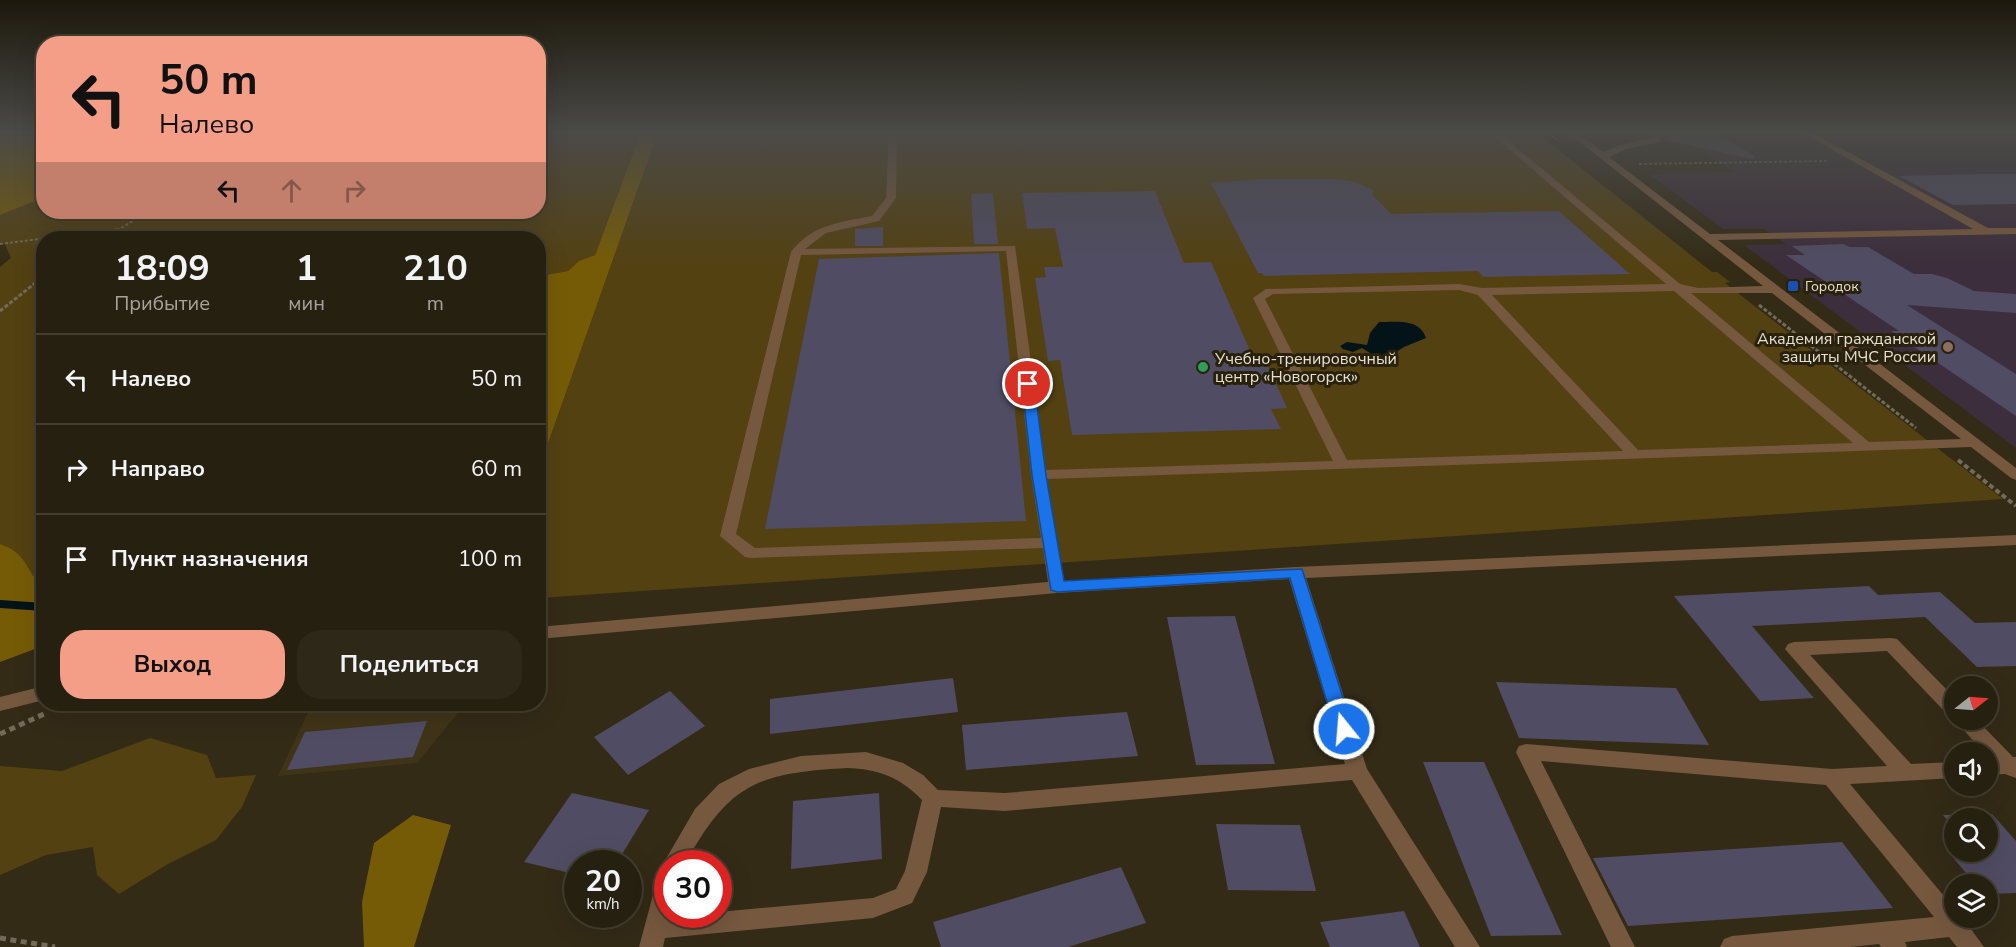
<!DOCTYPE html>
<html lang="ru">
<meta charset="utf-8">
<style>
body{margin:0;font-family:"Nunito Sans",sans-serif;background:#2e2819;color:#f1f3f6;height:100vh;display:flex;flex-direction:column;font-size:22px;white-space:nowrap}
*{box-sizing:border-box;margin:0}
p{font-size:20px;color:#a4a39f}
.icon{flex:none;width:33px;height:33px;fill:none;stroke:currentColor;stroke-width:2;stroke-linecap:round;stroke-linejoin:round}
.map{position:relative;flex:1;overflow:hidden}
.side{position:absolute;left:36px;top:231px;width:510px;height:480px;display:flex;flex-direction:column;background:#262010;border-radius:24px;box-shadow:0 6px 24px #0002,0 0 0 2px #423e30}
.side>*{flex:none}
.banner{position:absolute;left:36px;top:36px;width:510px;height:183px;border-radius:24px;box-shadow:0 6px 24px #0002,0 0 0 2px #423e30;background:#f49e87;color:#111;overflow:hidden}
.needle{width:39px;rotate:73deg}
.buttons{position:absolute;left:1944px;top:676px;display:grid;gap:12px}
.buttons a{display:grid;place-items:center;width:54px;height:54px;border-radius:50%;background:#262010;box-shadow:0 6px 24px #0002,0 0 0 2px #423e30;font-size:30px}
.speed{position:absolute;left:564px;top:850px;display:flex;gap:12px;font-size:30px;font-weight:700;text-align:center}
.speed>*{display:grid;place-content:center;width:78px;height:78px;border-radius:50%;background:#262010;box-shadow:0 6px 24px #0002,0 0 0 2px #423e30;line-height:1}
.speed small{font-size:15px;font-weight:400}
.speed .limit{border:9px solid #d22;background:#fff;color:#111}
.pin{position:absolute;display:grid;place-items:center;width:51px;height:51px;color:#fff;margin:-26px;border:3px solid #fff;border-radius:50%;box-shadow:0 2px 6px #0007}
.me{position:absolute;width:66px;margin:-33px;rotate:343deg;stroke-linejoin:round;filter:drop-shadow(0 0 4px #0008)}
.turn{display:flex;align-items:center;gap:21px;height:126px;padding:0 24px;font-size:27px}
.turn .icon{width:78px;height:78px;stroke-width:2.5}
.turn b{display:block;font-size:42px;line-height:51px}
.lanes{display:flex;align-items:center;height:57px;padding:0 24px;background:#0003;justify-content:center;gap:30px;direction:ltr}
.lanes .off{opacity:.35}
.eta{display:flex;justify-content:space-evenly;align-items:center;height:102px;text-align:center}
.eta b{font-size:36px;font-weight:700;line-height:42px}
.cta{display:flex;gap:12px;margin-top:auto;padding:12px 24px}
.cta a{flex:1;height:69px;border-radius:24px;background:#f49e87;color:#111;font-size:24px;font-weight:700;line-height:69px;text-align:center}
.cta a+a{background:#2e2819;color:#f1f3f6}
ul{padding:0;list-style:none}
li{display:flex;align-items:center;gap:18px;height:90px;padding:0 24px;border-top:2px solid #423e30}
li div{flex:1}
li b{display:block;font-size:22px}
li em{font-style:normal}
.map>svg:first-child{display:block}
.built{fill:#403418}
.education{fill:#3c2e3c}
.green{fill:#534112}
.forest{fill:#765b07}
.water{fill:#041318}
.lines{fill:none;stroke-linecap:round;stroke-linejoin:round}
.stream{stroke:#041318;stroke-width:8}
.building{fill:#504c63}
.path-far3{stroke:#726b59;stroke-width:2;stroke-dasharray:3 2;stroke-linecap:butt}
.path-far2{stroke:#726b59;stroke-width:3;stroke-dasharray:4 2;stroke-linecap:butt}
.path-far1{stroke:#726b59;stroke-width:4;stroke-dasharray:5 3;stroke-linecap:butt}
.path{stroke:#726b59;stroke-width:5;stroke-dasharray:6 4.5;stroke-linecap:butt}
.minor{fill:#76583f;fill-rule:evenodd}
.route{fill:#1a73e8;stroke:#114b97;stroke-width:1.5}
.transit-dot{fill:#1a4fb4;stroke:#29210c;stroke-width:2}
.education-dot{fill:#8d6e63;stroke:#29210c;stroke-width:2}
.leisure-dot{fill:#2e9e5b;stroke:#29210c;stroke-width:2}
.labels{text-anchor:middle;stroke-width:6;stroke-linejoin:round;paint-order:stroke}
.far-poi-label{font-size:14px;fill:#e5e0d3;stroke:#29210c;text-anchor:start}
.poi-label{font-size:16px;fill:#e5e0d3;stroke:#29210c;text-anchor:end}
</style>
<div class="map">
<svg width="2016" height="947" viewBox="0 0 2016 947">
<rect width="100%" height="100%" fill="#332b16"/>
<path class="built" d="M312 704H465L417 763 278 776Z"/>
<path class="education" d="M1639 132H2016V448L1744 245 1786 244 1764 229H1723L1649 174 1733 172 1683 139H1670L1664 135 1645 136Z"/>
<path class="green" d="M539 132H641L595 255 579 261 568 271 539 276 538 238H44L43 578 33 576C25 560 17 549 0 544V267L11 258 5 244 0 243V215L33 202H43L44 212H538Z
M658 132H1536L1712 272H1717L1730 282 1725 283 2003 499 539 598V469Z
M150 738 207 755 216 778 256 775 242 807 216 840 168 864 119 894 97 875 93 847 46 855 0 875V766L62 771Z"/>
<path class="forest" d="M0 132H44L43 202H33L0 215Z
M641 132H658L539 469V276L568 271 579 261 595 255Z
M0 544C17 549 25 560 33 576L44 578 43 646 0 662Z
M413 815 451 825 414 947H364L362 902 374 843Z"/>
<path class="water" d="M1379 322C1396 322 1420 318 1426 338L1404 347 1388 357 1373 355 1362 348 1353 352 1343 349 1340 346 1347 342 1367 345 1370 333Z"/>
<g class="lines">
<path class="stream" d="M0 604 44 607"/>
</g>
<path class="building" d="M1667 132H1714L1754 156 1753 159 1666 140Z
M1983 174H2016V204L1953 205 1899 176Z
M1259 179H1335L1356 182 1373 190V196L1391 214 1559 211 1630 274 1483 277 1478 271 1264 276 1262 273H1258L1211 183Z
M1155 191 1184 263 1211 262 1255 362H1266L1287 408 1271 409 1281 429 1072 435 1060 360 1048 361 1035 278 1046 277 1044 267H1063L1055 228 1027 229 1022 193Z
M993 193 998 244H974L971 194Z
M883 227V246H855V229Z
M1843 244 1850 247H1868L1914 274H1932L1947 278 1974 291 2016 294V313L1907 305 2016 374V416L1891 331H1899L1786 255H1805L1792 246Z
M999 253 1026 521 765 529 819 259Z
M1869 586 1878 595 1940 592 1975 623 2016 622V666L1977 667 1925 617 1752 626 1814 698 1760 701 1674 596Z
M1235 616 1275 764 1196 765 1167 617Z
M953 678 958 712 770 734V699Z
M1496 682 1676 688 1709 745 1519 738Z
M670 691 705 726 628 775 594 737Z
M1127 712 1138 756 966 770 962 725Z
M427 721 413 757 287 770 305 732Z
M1423 762H1484L1562 935 1491 936Z
M572 793 649 810 616 864H578V875L524 862Z
M879 793 882 859 791 869 793 801Z
M1992 814 2016 841V893L1988 894V885H1976L1950 854 1988 852V819H1954V828L1943 815Z
M1216 824 1300 825 1316 891 1228 890Z
M1842 842 1893 908 1628 926 1593 858Z
M1121 867 1146 923 1068 947H941L933 922Z
M1404 911 1420 947H1330L1320 922Z"/>
<g class="lines">
<path class="path-far3" d="M1547 132 1560 142
M1639 164 1827 161
M104 238 148 212
M0 244 119 229"/>
<path class="path-far2" d="M1759 305 1916 428
M0 311 44 276"/>
<path class="path-far1" d="M1958 460 2016 506"/>
<path class="path" d="M0 734 44 714
M0 938 55 947"/>
<path class="minor" d="M889 132H897L896 198 879 221 826 233 805 249 1015 246 1046 470 1333 461 1253 298 1266 289 1459 284 1482 288 1666 284 1489 132H1498L1680 284 1698 288 1763 286 1567 132H1576L1603 152 1620 145 1653 138 1655 133H1661L1660 142 1626 149 1609 157 1710 234 1973 229 1801 132H1811L1988 228H2016V234L1718 240 2016 468V480L2011 478 1971 447 1047 479 1064 581 1296 567 2016 535V545L1306 578 1367 769 1480 947H1455L1352 780 1005 811 941 807 927 872 912 903 873 918 665 938 663 947H639L657 880 660 873 666 871 663 864 695 809 719 784 749 769 801 756 866 752 903 763 923 775 938 790 1005 793 1345 764 1289 579 1057 593 538 639V627L1048 582 1043 548 751 558 745 557 720 536 791 252C811 225 840 222 872 216L886 198ZM1006 251 1031 475 1041 538 755 548 736 534 801 255ZM1459 290 1478 295 1623 451 1347 460 1265 299 1273 294ZM1674 291 1853 443 1638 450 1492 295ZM1691 293H1772L1961 439 1869 442ZM847 768C878 769 900 777 922 800L905 871 896 889 873 898 718 912V915H668V864H685C729 784 757 773 847 768Z
M1891 638 1897 639 1954 697V716L1947 714 1887 651 1810 655 1911 764 1954 762V778L1850 784 1954 908V918H1963L1984 947H1957L1949 937 1905 942 1907 947H1881L1879 944 1850 947H1720L1724 939 1732 936 1934 917 1826 785 1541 761 1635 947H1611L1516 752 1519 746 1526 744 1832 769 1887 766 1785 649 1788 644 1794 642Z
M44 686V700L0 711V697Z
M1955 720H1977L2013 757H2016V778L2005 774 1988 775V759H1990L1988 753H1984Z"/>
</g>
<linearGradient id="sky" x2="0" y2="1"><stop stop-color="#1c180c"/><stop offset="0.5" stop-color="#4a4a47"/><stop offset="1" stop-color="#4a4a47" stop-opacity="0"/></linearGradient>
<rect width="2016" height="264" fill="url(#sky)"/>
<path class="route" d="M1028 380 1034 384 1046 475 1064 581 1302 569 1353 729 1350 734 1344 736 1337 734 1335 729 1290 578 1057 592 1051 590 1032 475 1022 384Z"/>
<rect class="transit-dot" x="1787" y="280" width="12" height="12" rx="3"/>
<circle class="education-dot" cx="1948" cy="347" r="6"/>
<circle class="leisure-dot" cx="1203" cy="367" r="6"/>
<g class="labels">
<g class="far-poi-label">
<text x="1805" y="291">Городок</text>
</g>
<g class="poi-label">
<text x="1936" y="344">Академия гражданской<tspan x="1936" dy="18">защиты МЧС России</tspan></text>
<text x="1215" y="364" text-anchor="start">Учебно-тренировочный<tspan x="1215" dy="18">центр «Новогорск»</tspan></text>
</g>
</g>
</svg>
<div class="buttons">
<a><svg class="needle" viewBox="-14 -14 28 28"><path d="M0-13l5 13h-10z" fill="#e53935"/><path d="M0 13l5-13h-10z" fill="#a4a39f"/></svg></a>
<a><svg class="icon" aria-label="sound" viewBox="0 0 24 24"><path d="M4 9h4l5-4v14l-5-4H4zM17 9q2 3 0 6"/></svg></a>
<a><svg class="icon" aria-label="search" viewBox="0 0 24 24"><circle cx="10" cy="10" r="6"/><path d="M15 15l6 6"/></svg></a>
<a><svg class="icon" aria-label="layers" viewBox="0 0 24 24"><path d="M12 4l9 5-9 5-9-5zM3 14l9 5 9-5"/></svg></a>
</div>
<div class="speed"><div>20<small>km/h</small></div><div class="limit">30</div></div>
<div class="pin" style="left:1028px;top:384px;background:#d93025"><svg class="icon" aria-label="arrive" viewBox="0 0 24 24"><path d="M6 21V4h12l-3 4 3 4H6"/></svg></div>
<svg class="me" style="left:1344px;top:729px" viewBox="-20 -20 40 40"><circle r="17" fill="#1a73e8" stroke="#fff" stroke-width="3"/><path d="M0-11L8 9 0 5-8 9z" fill="#fff"/></svg>
<div class="banner">
<div class="turn"><svg class="icon" aria-label="left" viewBox="0 0 24 24"><path d="M17 20v-9H6M10 6l-5 5 5 5"/></svg><div><b>50 m</b>Налево</div></div>
<div class="lanes"><svg class="icon" aria-label="left" viewBox="0 0 24 24"><path d="M17 20v-9H6M10 6l-5 5 5 5"/></svg><svg class="icon off" aria-label="ahead" viewBox="0 0 24 24"><path d="M12 20V5M6 11l6-6 6 6"/></svg><svg class="icon off" aria-label="right" viewBox="0 0 24 24"><path d="M7 20v-9h11M14 6l5 5-5 5"/></svg></div>
</div>
<section class="side">
<div class="eta">
<div><b>18:09</b><p>Прибытие</p></div>
<div><b>1</b><p>мин</p></div>
<div><b>210</b><p>m</p></div>
</div>
<ul>
<li><svg class="icon" aria-label="left" viewBox="0 0 24 24"><path d="M17 20v-9H6M10 6l-5 5 5 5"/></svg><div><b>Налево</b></div><em>50 m</em></li>
<li><svg class="icon" aria-label="right" viewBox="0 0 24 24"><path d="M7 20v-9h11M14 6l5 5-5 5"/></svg><div><b>Направо</b></div><em>60 m</em></li>
<li><svg class="icon" aria-label="arrive" viewBox="0 0 24 24"><path d="M6 21V4h12l-3 4 3 4H6"/></svg><div><b>Пункт назначения</b></div><em>100 m</em></li>
</ul>
<div class="cta"><a>Выход</a><a>Поделиться</a></div>
</section>
</div>
